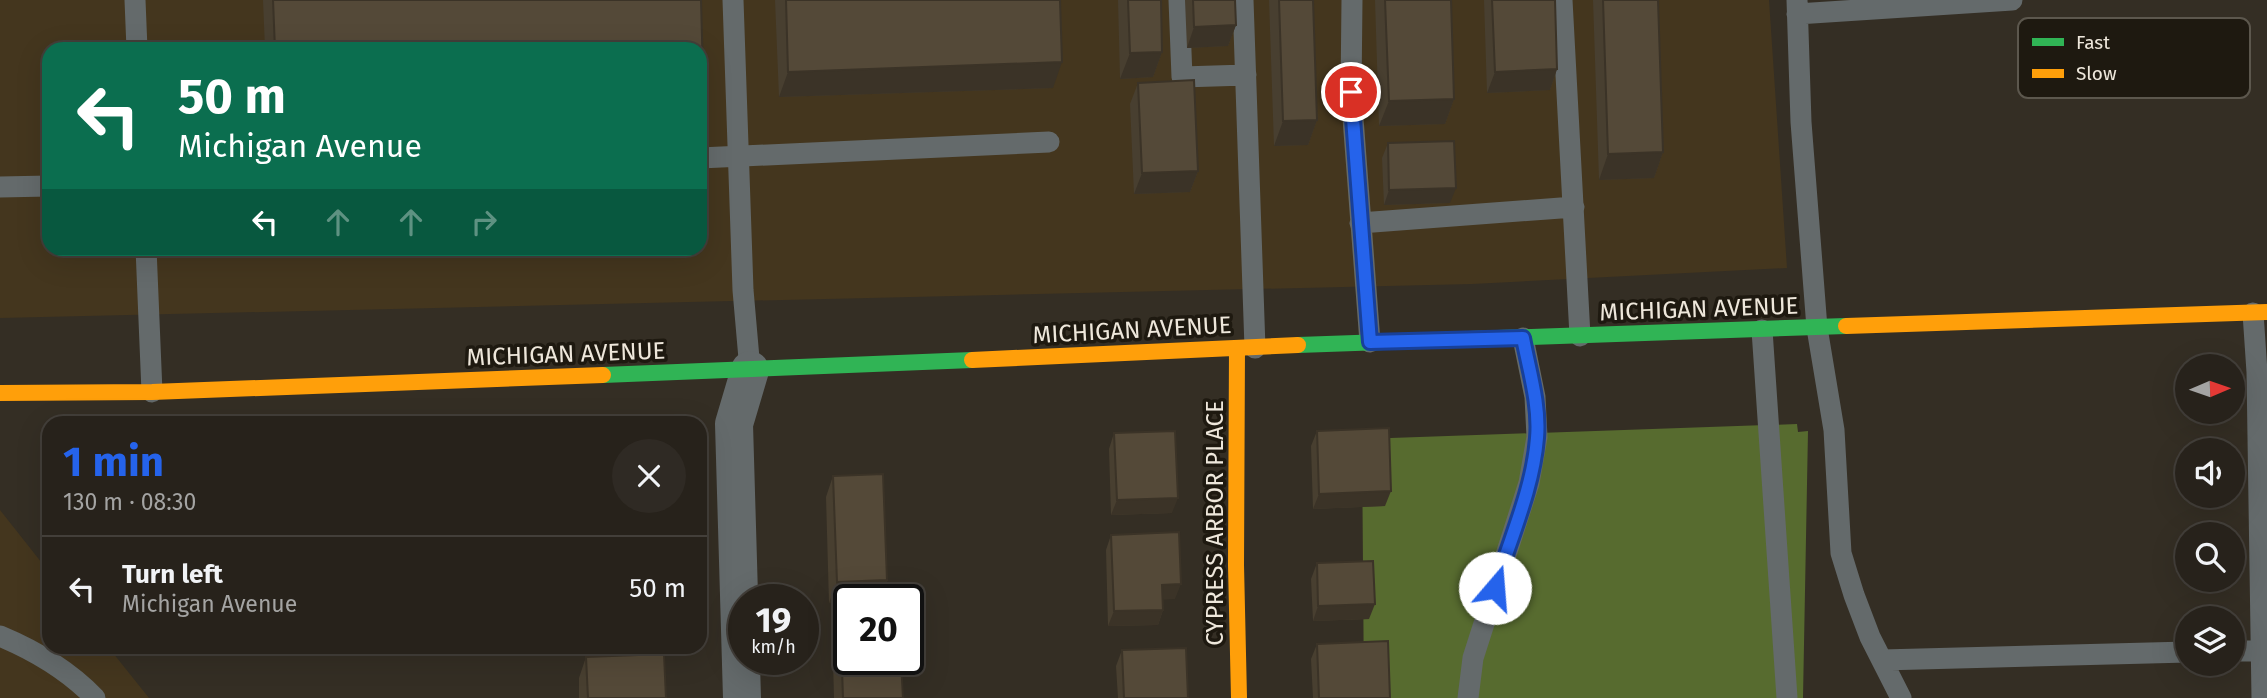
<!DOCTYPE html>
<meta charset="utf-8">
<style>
body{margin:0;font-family:"Fira Sans",sans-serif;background:#2f2a24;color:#f1f3f6;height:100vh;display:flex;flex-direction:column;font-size:26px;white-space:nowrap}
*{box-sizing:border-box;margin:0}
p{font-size:23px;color:#a4a4a3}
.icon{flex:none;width:38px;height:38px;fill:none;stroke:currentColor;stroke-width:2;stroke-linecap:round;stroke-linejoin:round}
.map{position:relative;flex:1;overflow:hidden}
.sheet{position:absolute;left:42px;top:416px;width:665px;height:238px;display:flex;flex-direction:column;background:#27221b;border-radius:21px;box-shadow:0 7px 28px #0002,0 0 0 2px #433f3a}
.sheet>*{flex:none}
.guide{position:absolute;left:42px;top:42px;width:665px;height:214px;border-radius:21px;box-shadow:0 7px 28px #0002,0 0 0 2px #433f3a;background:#0b6e4f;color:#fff;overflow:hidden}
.needle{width:46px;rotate:88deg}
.controls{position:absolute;left:2175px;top:354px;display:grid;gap:14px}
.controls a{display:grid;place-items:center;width:70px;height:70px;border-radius:50%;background:#27221b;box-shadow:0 7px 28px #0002,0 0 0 2px #433f3a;font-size:35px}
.speed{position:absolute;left:728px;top:584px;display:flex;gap:14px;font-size:35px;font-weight:700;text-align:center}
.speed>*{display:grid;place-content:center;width:91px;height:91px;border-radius:50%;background:#27221b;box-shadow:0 7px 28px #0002,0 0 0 2px #433f3a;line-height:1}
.speed small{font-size:18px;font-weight:400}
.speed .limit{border:4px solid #111;border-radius:10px;background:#fff;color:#111}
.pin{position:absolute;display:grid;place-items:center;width:60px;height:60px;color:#fff;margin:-30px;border:4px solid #fff;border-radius:50%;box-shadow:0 2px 7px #0007}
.me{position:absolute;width:77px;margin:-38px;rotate:18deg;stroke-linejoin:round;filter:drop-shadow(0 0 5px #0008)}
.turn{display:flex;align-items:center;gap:24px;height:147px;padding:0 21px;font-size:32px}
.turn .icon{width:91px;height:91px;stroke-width:2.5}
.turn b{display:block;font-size:49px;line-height:60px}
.lanes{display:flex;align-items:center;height:66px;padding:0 21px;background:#0003;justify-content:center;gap:35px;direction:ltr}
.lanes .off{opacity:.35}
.round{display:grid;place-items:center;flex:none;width:74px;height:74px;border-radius:37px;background:#2f2a24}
.head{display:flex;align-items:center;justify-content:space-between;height:119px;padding:0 21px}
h1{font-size:42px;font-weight:700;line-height:52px;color:#2563eb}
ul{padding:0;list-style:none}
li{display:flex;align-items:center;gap:21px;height:105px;padding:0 21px;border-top:2px solid #433f3a}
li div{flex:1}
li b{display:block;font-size:26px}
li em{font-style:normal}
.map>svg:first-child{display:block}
.built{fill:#44361e;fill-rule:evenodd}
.forest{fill:#576b2f}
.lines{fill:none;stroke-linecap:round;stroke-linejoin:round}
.lane{stroke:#646a6b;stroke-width:21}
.street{stroke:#646a6b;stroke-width:38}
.fast{stroke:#30b455;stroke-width:16}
.slow{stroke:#ff9f0a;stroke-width:16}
.wall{fill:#483f30}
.shaded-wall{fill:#3b3327}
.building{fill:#544938;stroke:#3b3327;stroke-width:2}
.route-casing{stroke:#184099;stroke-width:18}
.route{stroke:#2563eb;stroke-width:12}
.labels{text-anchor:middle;stroke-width:7;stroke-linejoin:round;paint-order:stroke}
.street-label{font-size:24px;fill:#eee7db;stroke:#1e1910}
.key{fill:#1e1910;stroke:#5c574d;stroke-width:2}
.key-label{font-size:19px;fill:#eee7db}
</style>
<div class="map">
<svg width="2267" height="698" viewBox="0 0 2267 698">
<rect width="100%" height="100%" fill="#342e24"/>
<path class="built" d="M0 0H1769L1787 268 1472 284 0 318ZM49 49H700V248H49Z
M0 510 49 572V648H109L149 698H0Z"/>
<path class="forest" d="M1797 424 1798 432 1808 431 1803 698H1364L1362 439Z"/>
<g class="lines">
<path class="lane" d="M135 0 137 49
M733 0 743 290 750 370
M1179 0 1182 77 1246 75
M1243 0 1255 348
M1352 0 1351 92 1370 342
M1562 0 1580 336
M1797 0 1801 122 1817 328 1834 430 1841 553 1854 595 1870 637 1901 698
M1797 14 2012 0
M700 158 1049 142
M0 187 49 186
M1360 223 1574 207
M146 248 152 392
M2253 313 2257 372 2262 698
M1762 330 1787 698
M0 636C36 651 68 670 95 698
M2233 651H2267
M1882 660 2188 652
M1468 698 1473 658 1529 483 1537 437 1535 397 1523 338"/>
<path class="street" d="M742 698 734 424 750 370"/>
<path class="fast" d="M1298 345 1846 326
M603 375 972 360"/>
<path class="slow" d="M1846 326 2267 312
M1237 348 1236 565 1239 698
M972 360 1298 345
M0 393 152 392 603 375"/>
</g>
<path class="wall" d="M263 0H701L703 75 700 84V49H265Z
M775 0H1060L1053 88 779 97Z
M1118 0H1161L1162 52 1153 77 1120 79Z
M1185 0H1235L1236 25 1228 46 1187 48Z
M1269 0H1313L1317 120 1308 145 1274 146Z
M1375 0H1451L1454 99 1445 124 1379 126Z
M1484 0H1555L1557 69 1550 90 1487 93Z
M1593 0H1658L1663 152 1654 178 1599 180Z
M1138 83 1198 171 1190 192 1134 194 1130 104Z
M1388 143 1450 203 1384 205 1382 158Z
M1317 431 1385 506 1313 509 1311 446Z
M1114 433 1172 513 1111 515 1109 449Z
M833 476 887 580 880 600H849L829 603 826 497Z
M1111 535 1175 599H1163V610L1158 625 1108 626 1106 550Z
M1317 563 1369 619 1313 621 1311 579Z
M841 639 903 698H834L833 660Z
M1317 644 1390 698H1313L1311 659Z
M1122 650 1188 698H1118L1116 666Z
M586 657 666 698H579V678Z"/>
<path class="shaded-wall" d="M1236 25 1228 46 1187 48 1194 27Z
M1162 52 1153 77 1120 79 1130 53Z
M1062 62 1053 88 779 97 788 72Z
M1557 69 1550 90 1487 93 1495 72Z
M1454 99 1445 124 1379 126 1389 101Z
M1317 120 1308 145 1274 146 1283 121Z
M1663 152 1654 178 1599 180 1608 154Z
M1198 171 1190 192 1134 194 1142 173Z
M1456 188 1450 203 1384 205 1389 190Z
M1391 491 1385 506 1313 509 1319 494Z
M1178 498 1172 513 1111 515 1117 500Z
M887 580 880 600H849V603H829L837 582Z
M1181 584 1175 599 1157 600 1162 585Z
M1375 604 1369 619 1313 621 1318 606Z
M1163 610 1158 625 1108 626 1114 611Z"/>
<path class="building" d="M273 0H701L703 75H700V49H275Z
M786 0H1060L1062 62 788 72Z
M1128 0H1161L1162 52 1130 53Z
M1193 0H1235L1236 25 1194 27Z
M1279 0H1313L1317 120 1283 121Z
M1385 0H1451L1454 99 1389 101Z
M1492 0H1555L1557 69 1495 72Z
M1603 0H1658L1663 152 1608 154Z
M1194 80 1198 171 1142 173 1138 83Z
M1454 141 1456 188 1389 190 1388 143Z
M1389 428 1391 491 1319 494 1317 431Z
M1175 431 1178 498 1117 500 1114 433Z
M883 474 887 580 837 582 833 476Z
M1179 532 1181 584 1162 585 1163 610 1114 611 1111 535Z
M1373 561 1375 604 1318 606 1317 563Z
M849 638V660H901L903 698H843L841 639Z
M1388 641 1390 698H1319L1317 644Z
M1186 648 1188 698H1124L1122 650Z
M664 654 666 698H588L586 657Z"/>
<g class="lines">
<g class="route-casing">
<path id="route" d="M1351 92 1370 342 1523 338C1529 370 1540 405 1537 438 1533 489 1510 539 1495 588"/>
</g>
<use href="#route" class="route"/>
</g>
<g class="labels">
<g class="street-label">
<text transform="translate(1699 309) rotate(-2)" y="8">MICHIGAN AVENUE</text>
<text transform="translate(1132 330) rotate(-3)" y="8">MICHIGAN AVENUE</text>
<text transform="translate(566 354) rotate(-2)" y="8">MICHIGAN AVENUE</text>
<text transform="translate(1215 523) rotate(-90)" y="8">CYPRESS ARBOR PLACE</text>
</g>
</g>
<rect x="2018" y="18" width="232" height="80" rx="10" class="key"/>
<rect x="2032" y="38" width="32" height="8" fill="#30b455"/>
<rect x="2032" y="69" width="32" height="9" fill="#ff9f0a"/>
<g class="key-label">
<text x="2076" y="49">Fast</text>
<text x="2076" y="80">Slow</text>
</g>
</svg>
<div class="controls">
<a><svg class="needle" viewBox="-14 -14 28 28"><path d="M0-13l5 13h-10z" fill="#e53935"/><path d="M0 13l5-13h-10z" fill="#a4a4a3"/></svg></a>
<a><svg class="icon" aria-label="sound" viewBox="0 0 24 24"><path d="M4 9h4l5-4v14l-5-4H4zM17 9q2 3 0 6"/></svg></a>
<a><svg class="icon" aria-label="search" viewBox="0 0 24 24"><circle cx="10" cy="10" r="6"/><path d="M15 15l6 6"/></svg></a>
<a><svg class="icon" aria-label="layers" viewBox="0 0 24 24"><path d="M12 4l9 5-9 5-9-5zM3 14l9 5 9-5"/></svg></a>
</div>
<div class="speed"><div>19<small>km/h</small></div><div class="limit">20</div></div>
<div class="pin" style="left:1351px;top:92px;background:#d93025"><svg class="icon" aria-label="arrive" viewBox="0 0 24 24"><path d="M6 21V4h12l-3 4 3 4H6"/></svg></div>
<svg class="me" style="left:1495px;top:588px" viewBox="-20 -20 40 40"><circle r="19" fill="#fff"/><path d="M0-13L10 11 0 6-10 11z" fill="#2563eb"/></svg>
<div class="guide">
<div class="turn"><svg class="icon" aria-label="left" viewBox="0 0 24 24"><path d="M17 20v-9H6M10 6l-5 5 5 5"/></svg><div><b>50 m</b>Michigan Avenue</div></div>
<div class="lanes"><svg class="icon" aria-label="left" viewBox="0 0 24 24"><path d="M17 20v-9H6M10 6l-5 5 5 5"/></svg><svg class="icon off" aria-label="ahead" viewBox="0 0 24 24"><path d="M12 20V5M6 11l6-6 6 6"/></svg><svg class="icon off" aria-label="ahead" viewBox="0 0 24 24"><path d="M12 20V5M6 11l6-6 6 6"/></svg><svg class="icon off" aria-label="right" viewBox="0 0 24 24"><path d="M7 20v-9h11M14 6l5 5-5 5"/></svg></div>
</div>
<section class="sheet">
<div class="head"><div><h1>1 min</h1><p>130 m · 08:30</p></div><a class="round"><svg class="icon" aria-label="close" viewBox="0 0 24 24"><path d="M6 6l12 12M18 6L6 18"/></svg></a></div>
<ul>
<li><svg class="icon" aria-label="left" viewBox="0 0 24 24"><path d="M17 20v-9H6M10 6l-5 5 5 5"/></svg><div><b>Turn left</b><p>Michigan Avenue</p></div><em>50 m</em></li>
</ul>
</section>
</div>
